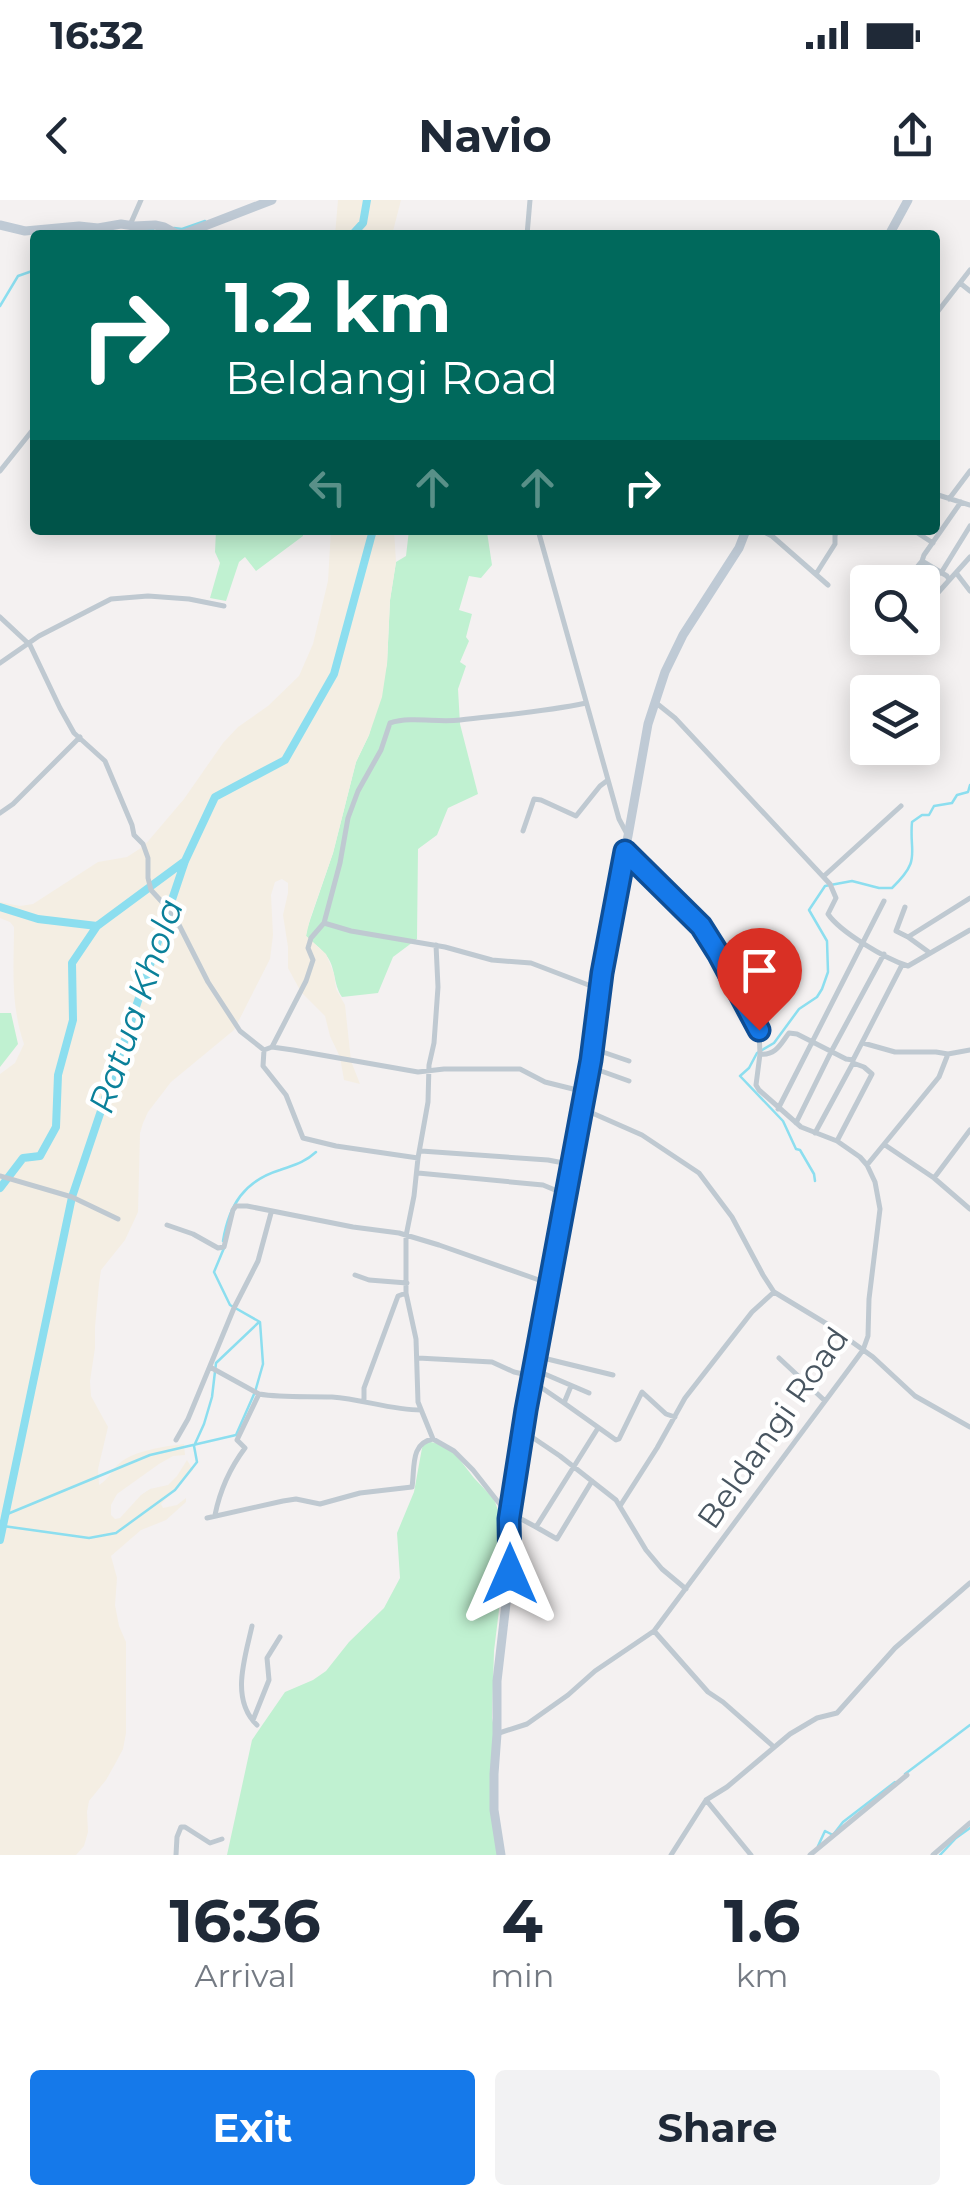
<!DOCTYPE html>
<style>
body{margin:0;font-family:Montserrat,sans-serif;background:#f2f2f3;color:#1f2937;height:100vh;display:flex;flex-direction:column;font-size:38px;white-space:nowrap}
*{box-sizing:border-box;margin:0}
p{font-size:32px;color:#747a83}
.icon{flex:none;width:55px;height:55px;fill:none;stroke:currentColor;stroke-width:2;stroke-linecap:round;stroke-linejoin:round}
.map{position:relative;height:1655px;overflow:hidden}
.details{display:flex;flex-direction:column;background:#fff;flex:1}
.details>*{flex:none}
.banner{position:absolute;left:30px;top:30px;width:910px;height:305px;border-radius:10px;box-shadow:0 5px 25px #0003;background:#00695c;color:#fff;overflow:hidden}
.buttons{position:absolute;left:850px;top:365px;display:grid;gap:20px}
.buttons a{display:grid;place-items:center;width:90px;height:90px;border-radius:10px;background:#fff;box-shadow:0 5px 25px #0003;font-size:50px}
.pin{position:absolute;display:grid;place-items:center;width:85px;height:85px;color:#fff;margin:-102px -42px;border-radius:50% 50% 50% 0;rotate:-45deg;box-shadow:0 0 10px #0007}
.pin .icon{rotate:45deg}
.me{position:absolute;width:110px;margin:-55px;rotate:0deg;stroke-linejoin:round;filter:drop-shadow(0 0 8px #0008)}
.turn{display:flex;align-items:center;gap:35px;height:210px;padding:0 30px;font-size:45px}
.turn .icon{width:130px;height:130px;stroke-width:2.5}
.turn b{display:block;font-size:70px;line-height:85px}
.lanes{display:flex;align-items:center;height:95px;padding:0 30px;background:#0003;justify-content:center;gap:50px;direction:ltr}
.lanes .off{opacity:.35}
.eta{display:flex;justify-content:space-evenly;align-items:center;height:170px;text-align:center}
.eta b{font-size:60px;font-weight:700;line-height:70px}
.action{display:flex;gap:20px;margin-top:auto;padding:20px 30px}
.action a{flex:1;height:115px;border-radius:10px;background:#1579ea;color:#fff;font-size:40px;font-weight:700;line-height:115px;text-align:center}
.action a+a{background:#f2f2f3;color:#1f2937}
.status{display:flex;justify-content:space-between;align-items:center;height:70px;padding:0 50px;background:#fff;direction:ltr}
.status svg{height:28px;fill:currentColor}
header{display:flex;justify-content:space-between;align-items:center;height:130px;padding:0 30px;background:#fff;font-size:45px;font-weight:700}
.map>svg:first-child{display:block}
.green{fill:#c0f1d1}
.sand{fill:#f4eee3}
.lines{fill:none;stroke-linecap:round;stroke-linejoin:round}
.stream{stroke:#8cdeef;stroke-width:2.5}
.river{stroke:#8cdeef;stroke-width:8}
.street{stroke:#bfc9d1;stroke-width:5}
.secondary{stroke:#bfcad5;stroke-width:9}
.route-casing{stroke:#0e4f98;stroke-width:25}
.route{stroke:#1579ea;stroke-width:18}
.labels{text-anchor:middle;stroke-width:9;stroke-linejoin:round;paint-order:stroke}
.street-label{font-size:32px;fill:#485560;stroke:#fff}
.water-label{font-size:35px;font-style:italic;fill:#0a809a;stroke:#fff}
</style>
<div class="status"><b>16:32</b><svg viewBox="0 0 49 12"><path d="M0 12V9h3v3zM5 12V6h3v6zM10 12V3h3v9zM15 12V0h3v12zM26 1h20v11H26zM47 4h2v5h-2z"/></svg></div>
<header><svg class="icon" aria-label="back" viewBox="0 0 24 24"><path d="M15 5l-7 7 7 7"/></svg>Navio<svg class="icon" aria-label="share" viewBox="0 0 24 24"><path d="M12 15V3M7 8l5-5 5 5M5 13v7h14v-7"/></svg></header>
<div class="map">
<svg width="970" height="1655" viewBox="0 0 970 1655">
<rect width="100%" height="100%" fill="#f4f1f1"/>
<path class="green" d="M216 330H302L303 336 256 371 245 357 239 362 226 401 210 398 220 363 215 352Z
M409 330H485L487 332 492 365 481 378 469 376 459 410 472 414 466 437 469 441 460 462 466 466 458 489 460 524 478 594 448 608 437 635 418 649 417 739 393 757 378 793 342 797C333 784 336 767 326 755 321 748 312 742 306 736L307 729 333 653 356 562 369 535 387 464 390 400 396 362 406 356Z
M0 813H11L18 844 0 867Z
M426 1241 440 1244 456 1255 474 1278 494 1299 503 1324 506 1352 494 1451 492 1518 496 1537 493 1601 501 1655H227L252 1540 285 1492 313 1480 326 1471 349 1442 384 1408 400 1378 397 1333 414 1292 422 1248Z"/>
<path class="sand" d="M338 0H401L392 35H335Z
M331 330H394L396 362 390 400 387 464 382 497 369 535 356 562 333 653 310 719 306 736 326 754 334 774 336 789 345 805 351 861 360 884 344 880 340 857 330 836 325 816 301 792 288 768V747L283 715 288 693V683L282 679 275 682 271 695 273 735 270 759 234 830 171 882 148 912 143 923 140 933 138 1012 125 1040 101 1070 99 1084 95 1127V1148L90 1181 91 1196 108 1227 98 1269 99 1285C110 1279 111 1269 121 1262 134 1251 166 1246 184 1244L185 1255 173 1256 159 1264 117 1294 111 1305V1315L115 1319 120 1318 141 1295 150 1289 168 1285 177 1276 187 1260 193 1270 161 1304 163 1308 177 1305 186 1298V1302L166 1320 141 1330 111 1356 117 1378 115 1405 119 1426 126 1442V1533L123 1549 115 1564 106 1580 89 1601 87 1612 88 1632 84 1646 76 1655H0V874L15 863 24 844C10 803 14 768 14 727L10 722 0 718V702L20 706 33 704 98 662 127 657 144 646 184 599 223 543 238 527 268 506 299 476 313 444 328 381Z"/>
<g class="lines">
<path class="stream" d="M174 28 182 29 205 21
M131 35 137 32 153 29
M0 106 18 76 35 70
M815 981 814 974 800 950 796 949 783 921 740 876 749 868 757 853 774 843 799 809 817 797 822 789 828 772 827 741 809 710 825 686 852 681 879 688H892C922 659 909 655 912 622L922 615H929L934 606 952 603 957 595 968 592 970 585
M223 1041C229 1005 244 981 280 970 294 965 304 963 316 952
M5 1315 150 1255 236 1235 255 1192 263 1164 260 1122 230 1105 214 1072 224 1048
M3 1326 89 1338 116 1333 175 1290 197 1262 194 1246 204 1224 212 1197 216 1163 258 1123
M905 1574 970 1525
M818 1646 825 1631 833 1635 843 1622 895 1582
M940 1655 956 1638 970 1628"/>
<path class="river" d="M352 35 363 23 367 0
M0 707 38 719 97 726 185 661
M0 988 23 958 40 956 56 927 58 875 73 820 72 763 97 726
M0 1340 72 997 185 661 215 597 285 560 334 474 373 330"/>
<path class="street" d="M130 25 141 0
M527 35 530 0
M960 83 970 91
M935 115 970 70
M0 271 35 227
M935 294 970 305
M949 299 970 271
M538 330 619 619 627 634
M760 330 772 336 828 385
M913 330 933 343
M941 373 970 326
M816 374 835 344V335L839 330
M957 374 970 391
M949 380 947 376 922 361 924 355 961 302
M912 382 908 378 922 361
M922 391 928 394
M935 396 970 357
M0 417 30 445 60 508 74 533 105 561 132 625 134 635 143 644 148 658V678L151 690 174 715 208 782 240 831 264 850 272 847 293 850 418 872 444 869H520L545 882 585 892
M0 463 39 436 111 399 148 396 189 399 224 406
M655 502 675 518 830 684 836 698 828 714C840 732 886 759 908 766L970 730
M0 613 13 604 80 537
M523 631 534 599 541 600 576 616 600 586 608 580
M824 676 901 606
M905 707 896 731 908 737 970 698
M324 723 351 731 445 747 492 760 531 763 599 789
M908 737 930 753
M436 745 438 787 434 843 429 865 428 902 418 958 414 996 406 1036V1093L416 1139 418 1202 433 1239 454 1251 473 1270 510 1317
M863 843 895 852H936L948 854
M272 847 306 781 313 760 308 748 311 738 324 723 340 663 348 618 358 591 381 550 390 523C412 516 437 523 460 520 502 515 544 512 586 503
M594 849 629 861
M264 850 263 866 286 895 303 938 336 946 418 958
M760 854C776 856 781 843 789 833L797 834 846 859 853 860 902 765
M590 867 629 881
M583 909 642 935 699 973 732 1017 763 1075 774 1092 827 1124 873 1157 915 1196 970 1227
M778 909 884 701
M796 923 831 852 884 754
M815 933 853 863
M837 941 872 874 864 867 853 863
M885 945 934 978 970 1009
M421 951 548 960 569 964
M867 965 939 877 948 854 970 850
M418 973 543 985 567 995
M0 976 72 997 118 1019
M934 978 970 930
M167 1025 193 1034 218 1048 224 1047 233 1010 236 1006H247L353 1027 399 1033 439 1045 539 1080 550 1079
M355 1075 369 1080 407 1083
M535 1156 613 1175
M418 1158 492 1162 514 1172 532 1176
M779 1158 824 1200
M210 1167 259 1194
M533 1169 589 1193
M531 1183 542 1188 564 1203 571 1186
M364 1201V1188L398 1096 406 1093
M564 1203 616 1240 619 1239 642 1192 666 1214 675 1217
M523 1231 560 1256 616 1300 646 1350 662 1369 686 1389
M176 1240 188 1219 234 1108 258 1061 271 1013
M620 1306 657 1248 685 1198 752 1112 774 1092
M510 1313 536 1327 598 1228
M215 1315C220 1290 230 1268 245 1248L237 1240 259 1194C283 1198 308 1196 332 1197 362 1199 391 1210 421 1210
M207 1318 283 1301 296 1299 320 1304 360 1293 412 1287C415 1268 410 1243 433 1239
M536 1327 557 1339 592 1281
M252 1426C245 1458 230 1499 257 1525
M655 1432 708 1492 723 1502 774 1547
M253 1520 269 1480 267 1458 280 1437
M499 1533 527 1524 568 1495 595 1471 654 1431 849 1169 863 1150 868 1136 869 1099 880 1009 875 982 867 965 860 957 837 941 801 927 759 890 756 885 760 854 759 830 718 753 701 726 689 713 656 684 625 651
M706 1600 751 1655
M176 1655 177 1637 181 1627H185L210 1643 222 1639
M671 1655 706 1600 727 1587 790 1534 817 1518 837 1513 895 1448 970 1383
M810 1655 907 1575
M933 1655 970 1623"/>
<path class="secondary" d="M0 25 25 31 79 26 98 28 121 24 134 26 155 25 164 27 177 34H184L272 0
M889 35 908 0
M501 1655 494 1610V1574L497 1534V1481L510 1369 509 1319 533 1169 591 860 601 773 616 689 628 636 648 524 665 472 683 435 739 348 746 330"/>
</g>
<g class="lines">
<g class="route-casing">
<path id="route" d="M510 1374 509 1319 526 1210 591 860 602 773 625 651 701 726 718 753 759 830"/>
</g>
<use href="#route" class="route"/>
</g>
<g class="labels">
<g class="street-label">
<text transform="translate(773 1228) rotate(-55)" y="11">Beldangi Road</text>
</g>
<g class="water-label">
<text transform="translate(136 806) rotate(-71)" y="12">Ratua Khola</text>
</g>
</g>
</svg>
<div class="buttons">
<a><svg class="icon" aria-label="search" viewBox="0 0 24 24"><circle cx="10" cy="10" r="6"/><path d="M15 15l6 6"/></svg></a>
<a><svg class="icon" aria-label="layers" viewBox="0 0 24 24"><path d="M12 4l9 5-9 5-9-5zM3 14l9 5 9-5"/></svg></a>
</div>
<div class="pin" style="left:759px;top:830px;background:#d93025"><svg class="icon" aria-label="arrive" viewBox="0 0 24 24"><path d="M6 21V4h12l-3 4 3 4H6"/></svg></div>
<svg class="me" style="left:510px;top:1374px" viewBox="-20 -20 40 40"><path d="M0-17L14 15 0 8-14 15z" fill="#1579ea" stroke="#fff" stroke-width="4"/></svg>
<div class="banner">
<div class="turn"><svg class="icon" aria-label="right" viewBox="0 0 24 24"><path d="M7 20v-9h11M14 6l5 5-5 5"/></svg><div><b>1.2 km</b>Beldangi Road</div></div>
<div class="lanes"><svg class="icon off" aria-label="left" viewBox="0 0 24 24"><path d="M17 20v-9H6M10 6l-5 5 5 5"/></svg><svg class="icon off" aria-label="ahead" viewBox="0 0 24 24"><path d="M12 20V5M6 11l6-6 6 6"/></svg><svg class="icon off" aria-label="ahead" viewBox="0 0 24 24"><path d="M12 20V5M6 11l6-6 6 6"/></svg><svg class="icon" aria-label="right" viewBox="0 0 24 24"><path d="M7 20v-9h11M14 6l5 5-5 5"/></svg></div>
</div>
</div>
<section class="details">
<div class="eta">
<div><b>16:36</b><p>Arrival</p></div>
<div><b>4</b><p>min</p></div>
<div><b>1.6</b><p>km</p></div>
</div>
<div class="action"><a>Exit</a><a>Share</a></div>
</section>
